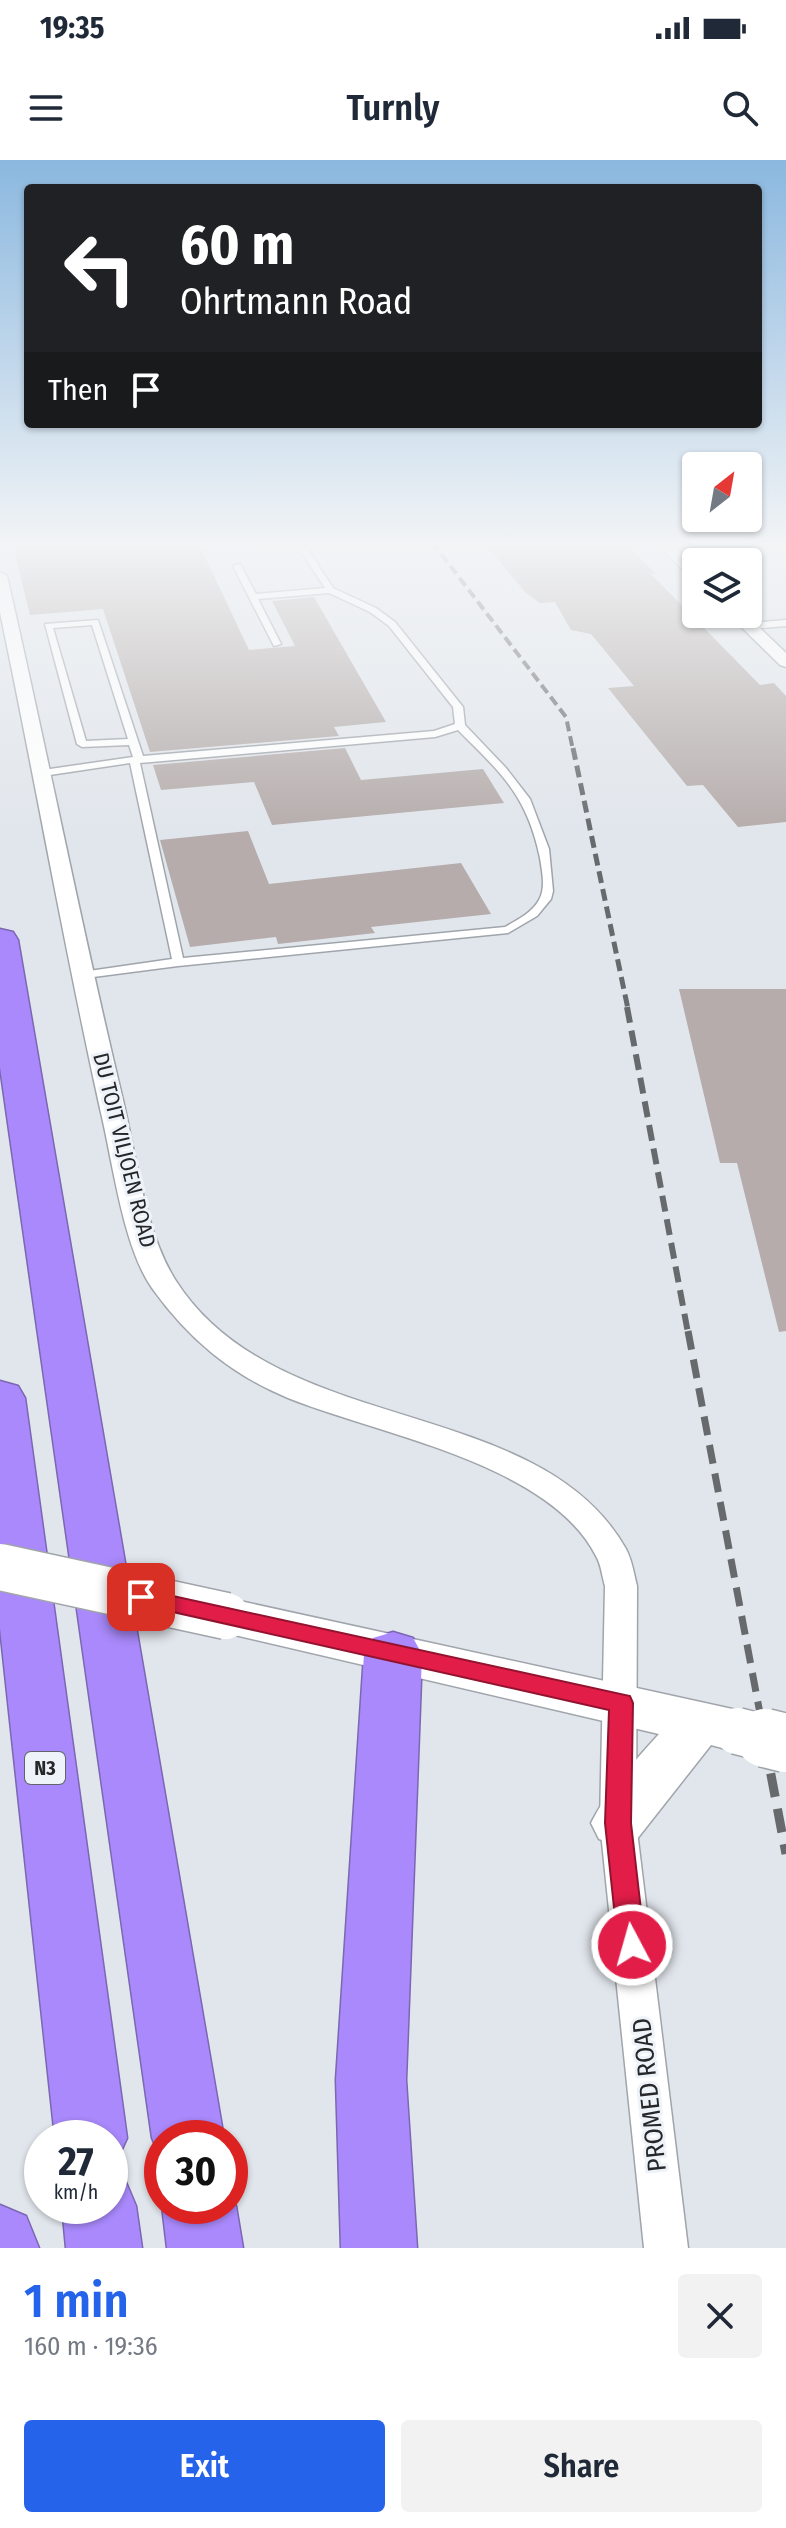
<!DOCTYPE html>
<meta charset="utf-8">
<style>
body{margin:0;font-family:"Fira Sans Condensed",sans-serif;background:#f2f2f3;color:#1f2937;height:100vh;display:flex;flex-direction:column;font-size:30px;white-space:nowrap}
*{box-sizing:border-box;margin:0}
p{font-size:26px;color:#747a83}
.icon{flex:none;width:44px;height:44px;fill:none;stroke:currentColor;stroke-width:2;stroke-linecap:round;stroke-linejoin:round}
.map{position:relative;height:2088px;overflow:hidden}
.side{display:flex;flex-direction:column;background:#fff;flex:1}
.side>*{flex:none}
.top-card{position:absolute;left:24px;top:24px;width:738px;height:244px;border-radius:8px;box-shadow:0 2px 6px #0004;background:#202124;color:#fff;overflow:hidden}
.needle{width:52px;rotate:31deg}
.buttons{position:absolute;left:682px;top:292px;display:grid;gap:16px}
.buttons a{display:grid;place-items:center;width:80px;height:80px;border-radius:8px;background:#fff;box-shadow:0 2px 6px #0004;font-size:40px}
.speed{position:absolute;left:24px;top:1960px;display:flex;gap:16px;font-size:40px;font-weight:700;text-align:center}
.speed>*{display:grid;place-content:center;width:104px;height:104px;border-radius:50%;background:#fff;box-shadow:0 2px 6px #0004;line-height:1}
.speed small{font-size:20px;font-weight:400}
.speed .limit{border:12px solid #d22;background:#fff;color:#111}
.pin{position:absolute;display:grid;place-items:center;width:68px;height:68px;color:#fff;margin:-34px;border-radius:16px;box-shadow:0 4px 12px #0006}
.me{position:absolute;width:88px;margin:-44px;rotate:354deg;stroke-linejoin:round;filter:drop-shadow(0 0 6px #0008)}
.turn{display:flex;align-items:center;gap:28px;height:168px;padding:0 24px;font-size:36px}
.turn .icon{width:104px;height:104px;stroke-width:2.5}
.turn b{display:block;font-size:56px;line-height:68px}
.then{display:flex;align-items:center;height:76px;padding:0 24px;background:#0003;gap:16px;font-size:30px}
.round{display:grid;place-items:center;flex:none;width:84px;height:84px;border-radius:8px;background:#f2f2f3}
.head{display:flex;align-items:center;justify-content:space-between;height:136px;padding:0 24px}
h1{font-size:48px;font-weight:600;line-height:60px;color:#2563eb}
.cta{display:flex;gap:16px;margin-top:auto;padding:16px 24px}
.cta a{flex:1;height:92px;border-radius:8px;background:#2563eb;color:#fff;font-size:32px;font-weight:600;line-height:92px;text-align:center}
.cta a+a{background:#f2f2f3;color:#1f2937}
.status{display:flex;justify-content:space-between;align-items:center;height:56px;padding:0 40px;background:#fff;direction:ltr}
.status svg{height:22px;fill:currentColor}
header{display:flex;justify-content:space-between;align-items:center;height:104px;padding:0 24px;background:#fff;font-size:36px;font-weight:600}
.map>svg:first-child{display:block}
.building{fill:#b5acab}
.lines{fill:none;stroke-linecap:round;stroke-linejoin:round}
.service-casing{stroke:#a0a5ab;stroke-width:3}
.minor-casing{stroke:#a0a5ab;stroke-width:3}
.secondary-casing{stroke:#a0a5ab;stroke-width:3}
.motorway-casing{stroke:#7b67b2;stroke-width:3}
.service{fill:#fff;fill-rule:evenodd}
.minor{fill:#fff;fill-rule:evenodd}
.secondary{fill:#fff;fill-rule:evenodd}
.motorway{fill:#a989fb;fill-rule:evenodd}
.rail-far4{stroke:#676a6d;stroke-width:4;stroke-dasharray:10 5;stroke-linecap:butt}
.rail-far3{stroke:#676a6d;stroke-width:5;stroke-dasharray:12 6;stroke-linecap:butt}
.rail-far2{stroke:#676a6d;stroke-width:6;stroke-dasharray:16 8;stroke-linecap:butt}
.rail-far1{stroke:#676a6d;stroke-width:7;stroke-dasharray:19 10;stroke-linecap:butt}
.rail{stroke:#676a6d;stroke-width:9;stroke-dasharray:24 12;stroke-linecap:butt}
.secondary-bridge-far1-casing{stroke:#a0a5ab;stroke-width:49;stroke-linecap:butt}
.secondary-bridge-casing{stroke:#a0a5ab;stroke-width:61;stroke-linecap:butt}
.secondary-bridge-far1{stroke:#fff;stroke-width:46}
.secondary-bridge{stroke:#fff;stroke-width:58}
.route{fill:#e11d48;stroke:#92132f;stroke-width:2}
.labels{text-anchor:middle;stroke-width:6;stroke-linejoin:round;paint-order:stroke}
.shield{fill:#eef3fa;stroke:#616468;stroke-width:2}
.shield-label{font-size:20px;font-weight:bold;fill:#252729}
.street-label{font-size:22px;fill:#252729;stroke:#eef3fa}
.near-street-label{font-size:26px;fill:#252729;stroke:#eef3fa}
</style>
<div class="status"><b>19:35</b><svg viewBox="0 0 49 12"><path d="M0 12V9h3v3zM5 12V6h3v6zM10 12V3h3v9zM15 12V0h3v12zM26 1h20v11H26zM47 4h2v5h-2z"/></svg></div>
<header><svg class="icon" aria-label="menu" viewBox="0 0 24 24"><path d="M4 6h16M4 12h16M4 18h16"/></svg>Turnly<svg class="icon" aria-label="search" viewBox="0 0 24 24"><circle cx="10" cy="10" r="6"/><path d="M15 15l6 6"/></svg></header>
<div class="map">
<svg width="786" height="2088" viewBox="0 0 786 2088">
<rect width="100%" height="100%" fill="#e1e6ec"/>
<path class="building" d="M12 382H198L249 490 295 486 272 441 314 437 386 562 334 567 339 576 150 592 103 449 30 455Z
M516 382H624L656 414H651L760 525 774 523 786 536V662L738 667 703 625 687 626 608 528 634 526 591 474 571 470 555 442 540 443 526 433 485 384Z
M345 588 361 620 483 609 504 643 272 665 254 622 161 630 153 605Z
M248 671 269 724 461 703 491 754 371 767 375 773 278 784 276 777 190 787 160 680Z
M679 829H786V1171L779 1172 737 1003H720Z"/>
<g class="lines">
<g class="service-casing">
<path id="service" d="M295 382H303L333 428 376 448 395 462 463 547 465 565 506 608 530 639 549 689 553 731 551 739 537 756 508 773 178 806 78 819V813L82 812 172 799 130 603 43 616 38 613 43 610 133 597 129 585 82 587 77 584 45 464 98 460 143 596 434 571 455 564 453 547 389 466 370 452 329 433 258 439 281 484 274 486 233 406 240 404 256 434 325 428ZM92 465 128 579 86 581 53 468ZM458 570C501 613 527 635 540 698 542 711 546 728 539 740 532 753 517 760 505 767L183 798 140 603 435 577Z
M786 460V466L748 469 744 466 748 463Z"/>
</g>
<g class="minor-casing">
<path id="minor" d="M655 382H670L696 407V419L691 418Z
M0 412 7 416C47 590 81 766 123 940 136 995 145 1073 176 1121 277 1279 538 1233 626 1389 632 1400 634 1414 637 1426L636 1663 688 2088H644L600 1663 605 1426C602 1416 601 1404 596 1396 549 1303 377 1274 288 1238 230 1214 188 1178 152 1128 123 1087 113 1003 101 953 64 787 35 619 0 452Z
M728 454H745L786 493V507L780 505Z"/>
</g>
<g class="secondary-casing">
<path id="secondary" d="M226 1438 737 1550 755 1556 763 1571 755 1586 737 1592 711 1585 637 1679 618 1685 599 1679 591 1663C608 1629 634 1602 659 1574L209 1469 202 1456 209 1443Z"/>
</g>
<g class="motorway-casing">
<path id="motorway" d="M0 769 13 772 18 780 224 1978H162V2001L152 1978 0 907Z
M0 1221 18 1226 25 1238 127 1978 116 2002 110 2005V1978H55L0 1468Z
M393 1472 413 1478 422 1494 406 1920 417 2088H341L336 1920 364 1494 373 1478Z
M110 2014 125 2020 136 2046 142 2088H66L62 2046H110Z
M230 2032 236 2046 243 2088H167L162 2046H230Z
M0 2045 26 2056 39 2088H0Z"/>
</g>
<use href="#service" class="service"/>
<use href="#minor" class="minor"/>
<use href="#secondary" class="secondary"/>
<use href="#motorway" class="motorway"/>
<path class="rail-far4" d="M432 382 566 557 573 590"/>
<path class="rail-far3" d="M573 588 628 849"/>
<path class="rail-far2" d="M627 847 688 1173"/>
<path class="rail-far1" d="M688 1171 765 1580"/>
<path class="rail" d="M764 1578 786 1694"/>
<g class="secondary-bridge-far1-casing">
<path id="secondary-bridge-far1" d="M0 1407 226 1456
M737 1571 773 1580"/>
</g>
<g class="secondary-bridge-casing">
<path id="secondary-bridge" d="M765 1578 786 1583"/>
</g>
<use href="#secondary-bridge-far1" class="secondary-bridge-far1"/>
<use href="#secondary-bridge" class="secondary-bridge"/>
</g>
<linearGradient id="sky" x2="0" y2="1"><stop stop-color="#8bb8df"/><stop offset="0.57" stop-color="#f2f4f6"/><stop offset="1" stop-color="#f2f4f6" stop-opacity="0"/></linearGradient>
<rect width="786" height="674" fill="url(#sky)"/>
<path class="route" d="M141 1429 630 1536 633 1543 631 1663 645 1785 641 1793 632 1797 622 1793 618 1785 605 1663 609 1550 133 1443 129 1437 133 1431Z"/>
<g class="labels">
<rect class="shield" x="25" y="1592" width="40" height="32" rx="6"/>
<g class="shield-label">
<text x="45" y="1615">N3</text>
</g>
<g class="street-label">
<text transform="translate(125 990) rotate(76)" y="8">DU TOIT VILJOEN ROAD</text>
</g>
<g class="near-street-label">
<text transform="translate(649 1935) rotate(-96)" y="9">PROMED ROAD</text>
</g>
</g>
</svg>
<div class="buttons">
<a><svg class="needle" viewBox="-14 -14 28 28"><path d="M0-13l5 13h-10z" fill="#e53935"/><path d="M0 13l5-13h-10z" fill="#747a83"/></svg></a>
<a><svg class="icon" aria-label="layers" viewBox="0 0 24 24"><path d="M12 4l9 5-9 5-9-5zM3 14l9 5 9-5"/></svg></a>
</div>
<div class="speed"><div>27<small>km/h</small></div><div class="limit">30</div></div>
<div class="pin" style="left:141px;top:1437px;background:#d93025"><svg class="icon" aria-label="arrive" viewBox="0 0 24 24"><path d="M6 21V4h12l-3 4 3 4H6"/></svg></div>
<svg class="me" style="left:632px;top:1785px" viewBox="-20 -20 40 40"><circle r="17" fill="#e11d48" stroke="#fff" stroke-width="3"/><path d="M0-11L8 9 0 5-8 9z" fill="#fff"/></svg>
<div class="top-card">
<div class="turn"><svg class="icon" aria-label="left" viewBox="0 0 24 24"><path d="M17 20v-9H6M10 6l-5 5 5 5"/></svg><div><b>60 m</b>Ohrtmann Road</div></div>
<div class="then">Then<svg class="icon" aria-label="arrive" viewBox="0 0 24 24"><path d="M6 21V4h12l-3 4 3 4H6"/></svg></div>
</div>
</div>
<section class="side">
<div class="head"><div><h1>1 min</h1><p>160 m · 19:36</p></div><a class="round"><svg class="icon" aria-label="close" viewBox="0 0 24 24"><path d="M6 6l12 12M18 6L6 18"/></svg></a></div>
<div class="cta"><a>Exit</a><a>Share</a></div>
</section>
